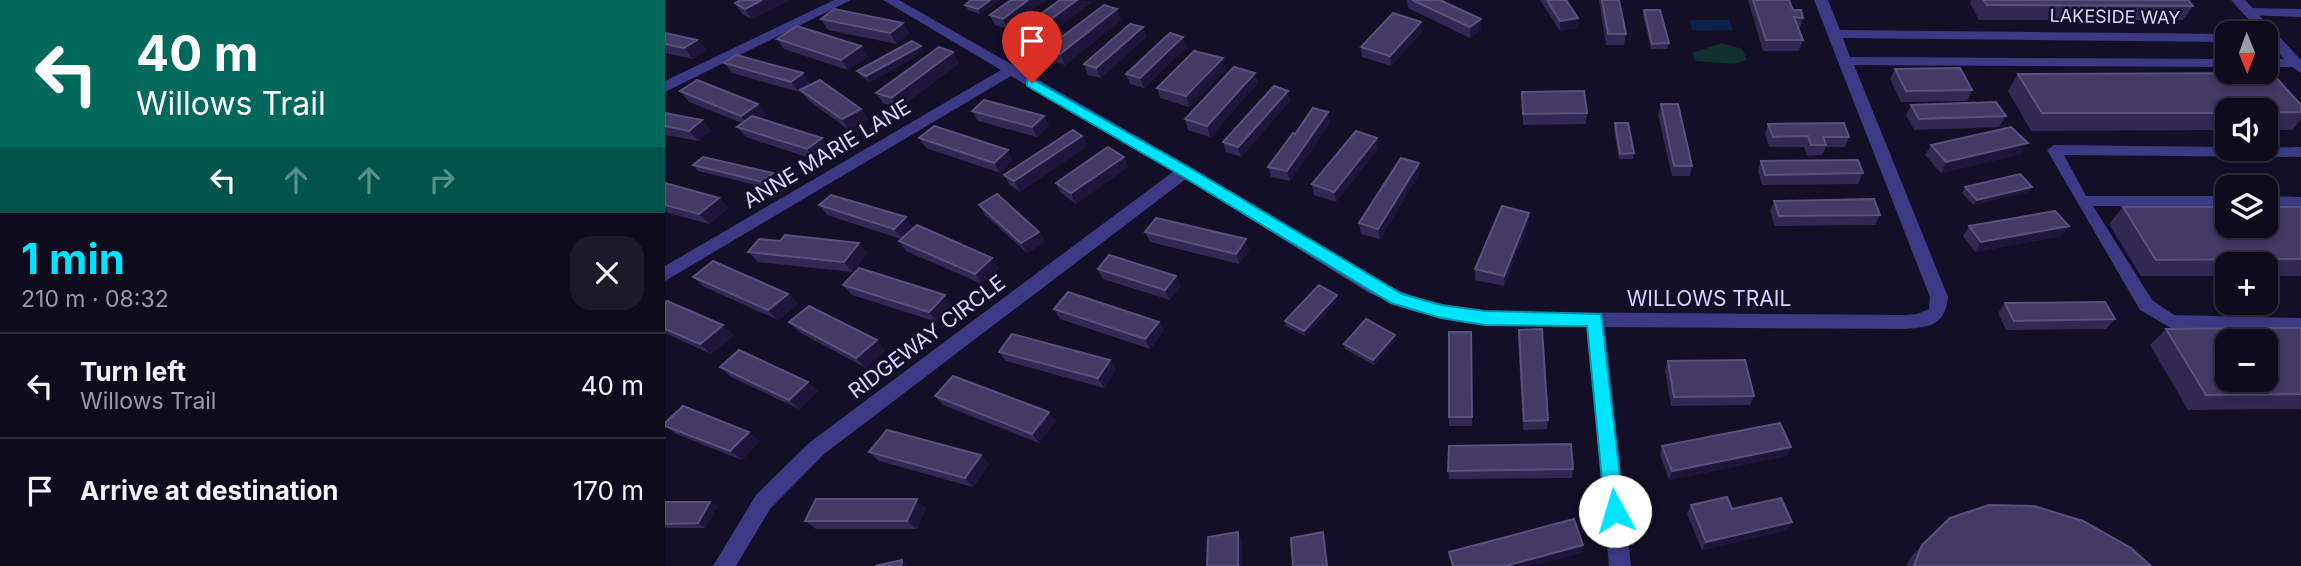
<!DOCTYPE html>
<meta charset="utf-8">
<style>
body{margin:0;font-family:Inter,sans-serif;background:#1c1929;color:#f1f3f6;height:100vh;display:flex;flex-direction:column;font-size:26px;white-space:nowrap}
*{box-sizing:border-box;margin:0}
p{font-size:23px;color:#9b9ba3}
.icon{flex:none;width:38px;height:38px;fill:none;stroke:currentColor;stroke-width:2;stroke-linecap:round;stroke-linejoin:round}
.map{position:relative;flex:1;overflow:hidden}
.details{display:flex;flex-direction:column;background:#0e0b1c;width:665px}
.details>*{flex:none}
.banner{background:#00695c;color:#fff;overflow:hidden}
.needle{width:46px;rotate:179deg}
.fabs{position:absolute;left:1550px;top:21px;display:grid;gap:14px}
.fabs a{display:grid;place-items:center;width:63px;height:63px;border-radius:14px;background:#0e0b1c;box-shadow:0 4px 10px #0003,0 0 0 2px #2e2b3b;font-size:35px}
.pin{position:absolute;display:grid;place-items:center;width:60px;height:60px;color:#fff;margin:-72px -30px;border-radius:50% 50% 50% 0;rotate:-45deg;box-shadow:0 0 7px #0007}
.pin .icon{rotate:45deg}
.me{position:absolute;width:77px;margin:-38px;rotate:354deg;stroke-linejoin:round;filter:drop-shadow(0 0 5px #0008)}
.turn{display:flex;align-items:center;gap:24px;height:147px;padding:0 21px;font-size:32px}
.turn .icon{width:91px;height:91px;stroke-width:2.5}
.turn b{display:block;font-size:49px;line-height:60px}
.lanes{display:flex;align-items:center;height:66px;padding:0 21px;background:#0003;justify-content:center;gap:35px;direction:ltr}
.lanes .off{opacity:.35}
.round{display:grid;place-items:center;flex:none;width:74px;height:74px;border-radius:21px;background:#1c1929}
.headline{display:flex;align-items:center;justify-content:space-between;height:119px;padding:0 21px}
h1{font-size:42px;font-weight:700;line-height:52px;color:#00e5ff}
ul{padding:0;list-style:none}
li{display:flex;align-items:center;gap:21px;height:105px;padding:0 21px;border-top:2px solid #2e2b3b}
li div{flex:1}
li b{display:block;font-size:26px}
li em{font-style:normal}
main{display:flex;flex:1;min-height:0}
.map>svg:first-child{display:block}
.green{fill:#12302f}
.water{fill:#0c2248}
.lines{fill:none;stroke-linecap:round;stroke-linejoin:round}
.lane{fill:#3d3a85;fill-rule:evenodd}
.street{fill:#3d3a85;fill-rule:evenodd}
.wall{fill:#312854}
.shaded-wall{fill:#1d163a}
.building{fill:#433a66;stroke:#5a527e;stroke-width:2;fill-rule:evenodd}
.route{fill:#00e5ff;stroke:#0095a6;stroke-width:2}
.labels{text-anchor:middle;stroke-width:5;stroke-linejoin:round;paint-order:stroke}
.far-street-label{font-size:18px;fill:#d9d4ff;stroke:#130f26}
.street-label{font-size:21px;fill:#d9d4ff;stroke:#130f26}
</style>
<main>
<section class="details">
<div class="banner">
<div class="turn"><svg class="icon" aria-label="left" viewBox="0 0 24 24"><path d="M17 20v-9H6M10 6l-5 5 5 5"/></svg><div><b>40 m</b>Willows Trail</div></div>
<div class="lanes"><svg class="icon" aria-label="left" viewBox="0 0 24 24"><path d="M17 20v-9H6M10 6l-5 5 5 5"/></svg><svg class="icon off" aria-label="ahead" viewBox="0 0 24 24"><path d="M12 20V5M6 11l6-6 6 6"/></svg><svg class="icon off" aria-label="ahead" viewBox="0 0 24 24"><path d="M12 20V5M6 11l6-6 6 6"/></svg><svg class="icon off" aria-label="right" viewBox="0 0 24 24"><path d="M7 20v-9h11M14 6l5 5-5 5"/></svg></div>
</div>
<div class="headline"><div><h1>1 min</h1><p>210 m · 08:32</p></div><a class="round"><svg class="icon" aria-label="close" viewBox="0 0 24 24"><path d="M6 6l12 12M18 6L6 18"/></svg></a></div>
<ul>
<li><svg class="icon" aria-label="left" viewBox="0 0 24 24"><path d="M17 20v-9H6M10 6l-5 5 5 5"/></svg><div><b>Turn left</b><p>Willows Trail</p></div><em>40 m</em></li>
<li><svg class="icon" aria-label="arrive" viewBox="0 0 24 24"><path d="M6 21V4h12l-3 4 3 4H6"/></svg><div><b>Arrive at destination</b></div><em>170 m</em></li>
</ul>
</section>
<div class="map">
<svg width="1636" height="566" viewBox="0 0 1636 566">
<rect width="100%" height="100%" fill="#130f26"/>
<path class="green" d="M1057 43 1077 49 1082 60 1070 64 1030 61 1027 53Z"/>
<path class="water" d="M1027 20H1064L1068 30 1028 31 1024 21Z"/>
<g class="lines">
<path class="lane" d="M1583 8 1636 9V17L1579 15 1577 12Z
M1389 145 1563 147V149L1636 147V157L1399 155 1421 196H1563V206H1428L1487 300 1509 315 1636 318V332L1506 328 1475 310 1382 150Z
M1601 196 1636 197V207L1601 206Z"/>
<path class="street" d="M169 0H186L0 92V81Z
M218 0H234L526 167 716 283 756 299 799 309 843 312 1240 315 1252 314 1264 309 1265 297 1149 0H1163L1175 30 1563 34V42L1178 38 1185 57 1563 59V67L1189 65 1283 297C1280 325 1266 327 1240 329L940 327 966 566H944L922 327 799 323 747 311 704 293 521 179 159 454 105 509 71 566H48L91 495 145 442 509 171 346 76 0 281V266L336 70Z
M1566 0H1580L1636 60V73L1627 67H1601V59H1619L1601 39V33H1596Z"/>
</g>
<path class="wall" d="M76 0H124L87 19 77 14 70 3Z
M306 0H335L315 14 303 10 300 5Z
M346 0 343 29 330 25 325 15Z
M742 0H775L816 19V29L805 38 743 8Z
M875 0H901L912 28 895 31Z
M934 0H954L961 34 959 45H941Z
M1083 0H1124L1128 10 1138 18 1135 28H1133L1138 40 1134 51H1098Z
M1306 0H1523L1528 6 1518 20H1314L1305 3Z
M428 1 372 44 360 40 355 29Z
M452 9 456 20 400 65 386 60 381 49Z
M979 10 1004 43 1002 49H986L978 15Z
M156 19 238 23 244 33 232 44 163 30Z
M478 27 481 37 436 78 423 75 419 64Z
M757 32 726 66 697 57 696 47Z
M0 33 32 40 41 50 28 59 0 53Z
M112 39 196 46 203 57 183 70 119 49Z
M522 47 479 88 465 84 461 74Z
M259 52 205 82 196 76 192 71Z
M59 63 138 73 145 84 141 87 196 109 203 119 184 130 143 100 136 91 134 92 67 73Z
M294 63 233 109 218 103 211 93Z
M561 69 524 107 495 98 492 88Z
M1230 69 1307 90 1302 101 1236 102 1225 79Z
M1353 74 1636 105V119L1627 130H1601V110H1563V130L1366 131 1343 91Z
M593 83 545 137 523 130 520 119Z
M15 91 102 115 96 118 157 138 164 148 150 160 81 137 72 127 77 123 24 102Z
M623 91 625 101 576 157 561 152 558 142Z
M857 92 922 113 921 124 858 125Z
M996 104 1027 166 1025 176H1007L993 115Z
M1246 105 1341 116 1334 127 1249 130 1241 115Z
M307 111 379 116 384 126 372 137 313 121Z
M663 112 665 123 625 181 606 177 603 167 630 134Z
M0 113 37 120 46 130 34 141 0 135Z
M950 123 969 153 968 159H954L949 129Z
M1103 124 1184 137 1180 147H1161L1157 155 1142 156 1139 147H1104L1100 134Z
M417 136 422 146 355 192 345 185 339 175Z
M254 138 348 161 335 173 261 148Z
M1266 145 1356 154 1276 173 1260 155Z
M713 149 671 202 649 195 647 184Z
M1096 161 1198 173 1193 184 1097 185 1093 171Z
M754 163 755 173 715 239 696 234 694 223Z
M28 165 113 179 103 188 33 171Z
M463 167 411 204 396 193 391 183Z
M0 183 54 198 64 208 44 224 0 212Z
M1300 187H1367L1363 192 1308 205 1297 193Z
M1109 201 1215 215 1210 225 1110 226 1105 211Z
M154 205 248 228 242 233 334 268 317 284 241 251 234 241 236 239 162 215Z
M314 205 374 232 380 242 362 253 320 215Z
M1458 207H1636V276H1601V264H1563V276H1476L1444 224Z
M864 213V223L839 286 810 280V269Z
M1304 226H1404L1396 236 1310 252 1298 236Z
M480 232 584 250 574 264 485 242Z
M115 241 202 253 188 272 93 262 83 252Z
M433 269 511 276 516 286 505 300 438 279Z
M28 277 123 294 133 304 113 320 39 287Z
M178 285 287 305 272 322 187 295Z
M673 300 640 336 621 326 620 321Z
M0 303 58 325 69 335 46 354 0 333Z
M1340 303 1450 319 1441 329 1341 330 1333 313Z
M389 309 494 322 499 331 485 349 395 319Z
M124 322 212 340 220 350 201 368 134 332Z
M1636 328V409L1523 410 1485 345 1501 329Z
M854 330 883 420 882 429 858 430 853 339Z
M806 332 807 426H784V417Z
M731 340 709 365 680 349 679 344Z
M334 352 445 360 451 370 439 388 341 361Z
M1003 361 1089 396 1085 405 1006 406 1000 371Z
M55 367 143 382 153 391 134 409 66 377Z
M270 396 391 421 374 443 278 405Z
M0 423 95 441 77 460 11 434 0 426Z
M997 446 1126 447 1121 456 1004 480 995 455Z
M204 452 324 464 308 487 214 461Z
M908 469 907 478 784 479 783 471Z
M0 502H45L52 506 40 528H0Z
M1026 505 1067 509 1122 530 1037 550 1022 514Z
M261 508 252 529H151L140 521Z
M1257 545 1486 566H1241L1245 558Z"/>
<path class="shaded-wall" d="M97 0H124L87 19 80 9Z
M325 0H335L315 14 313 9Z
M363 0H382L343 29 338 19Z
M412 0 428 1 372 44 367 33Z
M452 9 456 20 400 65 395 54Z
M913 18 912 28 895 31V21Z
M816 19V29L805 38V27Z
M756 22 757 32 726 66 725 56Z
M238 23 244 33 232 44 225 33Z
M478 27 481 37 436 78 431 68Z
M518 37 522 47 479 88 475 78Z
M32 40 41 50 28 59 19 48Z
M196 46 203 57 183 70 176 60Z
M256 46 259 52 205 82 201 76Z
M288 52 294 63 233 109 226 98Z
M558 58 561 69 524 107 521 96Z
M138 73 145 84 134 92 126 82Z
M590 73 593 83 545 137 542 126Z
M623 91 625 101 576 157 573 147Z
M93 104 102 115 85 126 76 116Z
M196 109 203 119 184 130 177 119Z
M663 112 665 123 625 181 622 171Z
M379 116 384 126 372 137 367 127Z
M37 120 46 130 34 141 24 131Z
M417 136 422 146 355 192 349 181Z
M157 138 164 148 150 160 142 149Z
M712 138 713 149 671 202 669 192Z
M1363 143 1356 154 1276 173 1281 162Z
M343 150 348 161 335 173 329 163Z
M459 157 463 167 411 204 406 193Z
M754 163 755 173 715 239 713 229Z
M108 173 113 179 103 188 98 182Z
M1367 187 1363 192 1308 205 1312 200Z
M54 198 64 208 44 224 34 214Z
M864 213V223L839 286V276Z
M241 217 248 228 237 239 229 229Z
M1404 226 1396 236 1310 252 1316 242Z
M374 232 380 242 362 253 356 243Z
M581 239 584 250 574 264 571 254Z
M194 243 202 253 188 272 179 262Z
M327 258 334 268 317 284 310 274Z
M511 276 516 286 505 300 500 290Z
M123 294 133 304 113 320 103 310Z
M280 295 287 305 272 322 264 312Z
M672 295 673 300 640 336 639 331Z
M494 322 499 331 485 349 480 339Z
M58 325 69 335 46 354 35 344Z
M730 335 731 340 709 365 708 360Z
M212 340 220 350 201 368 191 358Z
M445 360 451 370 439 388 433 378Z
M143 382 153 391 134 409 124 400Z
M384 412 391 421 374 443 367 434Z
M84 432 95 441 77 460 65 451Z
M1126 447 1121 456 1004 480 1007 471Z
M316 455 324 464 308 487 300 478Z
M252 499 261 508 252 529 242 521Z
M45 502 52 506 40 528 33 523Z
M1127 522 1122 530 1037 550 1041 542Z
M573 532 577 540 578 566H573Z
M658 532 660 540 663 566H662Z
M918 545 917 553 868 566H840Z
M237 560 245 566H236Z"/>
<path class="building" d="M76 0H97L80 9 70 3Z
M306 0H325L313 9 300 5Z
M346 0H363L338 19 325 15Z
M395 0H412L367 33 355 29Z
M747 0H775L816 19 805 27Z
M882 0H901L913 18 895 21Z
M937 0H954L961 34H943Z
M1088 0H1124L1128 10H1136L1138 18 1129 17 1138 40H1101Z
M1318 0H1523L1528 6 1322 5Z
M439 5 452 9 395 54 381 49Z
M169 9 238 23 225 33 156 19Z
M979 10H995L1004 43 987 44Z
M728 13 756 22 725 56 696 47Z
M465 24 478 27 431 68 419 64Z
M132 26 196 46 176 60 112 39Z
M0 33 32 40 19 48 0 44Z
M505 33 518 37 475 78 461 74Z
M247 41 256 46 201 76 192 71Z
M274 47 288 52 226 98 211 93Z
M529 51 558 58 521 96 492 88Z
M71 55 138 73 126 82 59 63Z
M569 67 590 73 542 126 520 119Z
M1295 68 1307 90 1241 91 1230 69Z
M1607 73 1636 105V112L1601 113V110H1563V113H1377L1353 74Z
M32 80 93 104 76 116 15 91Z
M155 80 196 109 177 119 135 90Z
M609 86 623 91 573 147 558 142Z
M919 91 922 113 858 114 857 92Z
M319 100 379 116 367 127 307 111Z
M1331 102 1341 116 1254 119 1246 105Z
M996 104H1013L1027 166H1009Z
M648 108 663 112 622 171 603 167 628 133 630 134Z
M0 113 37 120 24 131 0 126Z
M87 116 157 138 142 149 72 127Z
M950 123H963L969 153 955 154Z
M1179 123 1184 137H1158L1161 145H1146L1143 136 1108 137 1103 124Z
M269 126 343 150 329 163 254 138Z
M1346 127 1363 143 1281 162 1266 145Z
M408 130 417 136 349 181 339 175Z
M691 131 712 138 669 192 647 184Z
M443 147 459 157 406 193 391 183Z
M38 157 108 173 98 182 28 165Z
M736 158 754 163 713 229 694 223Z
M1193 160 1198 173 1100 175 1096 161Z
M1355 174 1367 187 1312 200 1300 187Z
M0 183 54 198 34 214 0 205Z
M332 194 374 232 356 243 314 205Z
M166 195 241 217 229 229 154 205Z
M1209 199 1215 215 1114 216 1109 201Z
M837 206 864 213 839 276 810 269Z
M1458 207H1563V226H1601V207H1636V259L1491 260Z
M1390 211 1404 226 1316 242 1304 226Z
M491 218 581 239 571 254 480 232Z
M252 225 327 258 310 274 234 241Z
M120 235 194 243 179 262 83 252 94 239 115 241Z
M444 255 511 276 500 290 433 269Z
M48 261 123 294 103 310 28 277Z
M194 268 280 295 264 312 178 285Z
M654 285 672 295 639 331 620 321Z
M403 292 494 322 480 339 389 309Z
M2 301 58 325 35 344 0 329V303Z
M1440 302 1450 319 1349 321 1340 303Z
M144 306 212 340 191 358 124 322Z
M701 319 730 335 708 360 679 344Z
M1636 328V394L1541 395 1501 329ZM1563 341H1601V380H1563Z
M877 329 883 420 859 421 854 330Z
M784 332H806L807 417H784Z
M347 334 445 360 433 378 334 352Z
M74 350 143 382 124 400 55 367Z
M1080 360 1089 396 1009 397 1003 361Z
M288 376 384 412 367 434 270 396Z
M18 406 84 432 65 451 0 426V423Z
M1115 423 1126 447 1007 471 997 446Z
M222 430 316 455 300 478 204 452Z
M906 444 908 469 783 471 784 446Z
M1062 497 1067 509 1116 498 1127 522 1041 542 1026 505Z
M151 499H252L242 521H140Z
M0 502H45L33 523 0 524Z
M1324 505 1369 506 1418 521 1466 548 1486 566H1249L1257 545 1285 518Z
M909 519 918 545 840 566H788L784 552Z
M573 532V566H542L543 537Z
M658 532 662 566H628L626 538Z
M237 560 236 566H210Z"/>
<path class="route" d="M367 79 525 168 737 294 776 305 820 311 936 314 959 511 957 518 950 520 943 518 940 511 922 326 820 325 776 318 726 303 515 175 362 86V80Z"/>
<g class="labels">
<g class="far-street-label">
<text transform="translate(1450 17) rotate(1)" y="6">LAKESIDE WAY</text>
</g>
<g class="street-label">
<text transform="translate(162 154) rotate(-31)" y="7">ANNE MARIE LANE</text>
<text x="1044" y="306">WILLOWS TRAIL</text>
<text transform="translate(262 337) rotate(-37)" y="7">RIDGEWAY CIRCLE</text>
</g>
</g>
</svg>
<div class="fabs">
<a><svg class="needle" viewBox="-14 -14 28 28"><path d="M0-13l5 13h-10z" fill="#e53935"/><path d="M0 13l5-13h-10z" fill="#9b9ba3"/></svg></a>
<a><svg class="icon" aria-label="sound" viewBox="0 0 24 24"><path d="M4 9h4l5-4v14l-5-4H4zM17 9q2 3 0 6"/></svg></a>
<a><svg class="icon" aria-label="layers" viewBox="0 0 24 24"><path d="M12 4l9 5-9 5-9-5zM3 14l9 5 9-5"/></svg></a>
<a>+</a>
<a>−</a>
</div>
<div class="pin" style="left:367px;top:83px;background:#d93025"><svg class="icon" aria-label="arrive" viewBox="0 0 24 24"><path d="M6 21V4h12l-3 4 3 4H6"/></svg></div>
<svg class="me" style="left:950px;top:511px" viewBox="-20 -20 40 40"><circle r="19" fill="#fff"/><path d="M0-13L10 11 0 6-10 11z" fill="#00e5ff"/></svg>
</div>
</main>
